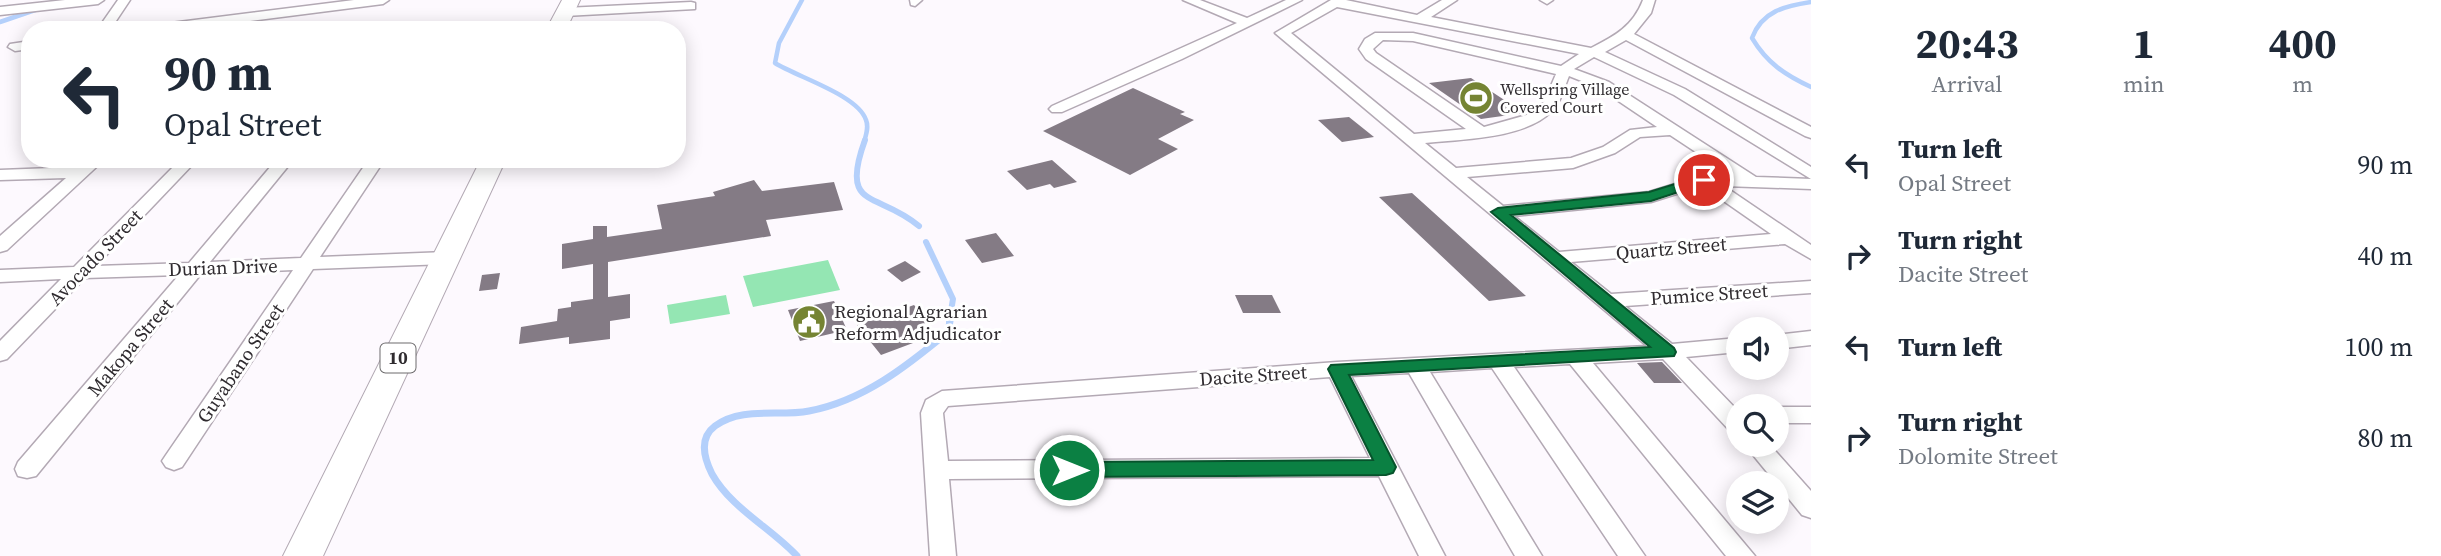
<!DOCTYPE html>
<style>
body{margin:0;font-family:"Source Serif 4",serif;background:#f6f6f7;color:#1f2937;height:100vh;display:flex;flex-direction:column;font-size:26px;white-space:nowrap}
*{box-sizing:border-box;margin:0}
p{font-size:23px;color:#747a83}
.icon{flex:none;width:38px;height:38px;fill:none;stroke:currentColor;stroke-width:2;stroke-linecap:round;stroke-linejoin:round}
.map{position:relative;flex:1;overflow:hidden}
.details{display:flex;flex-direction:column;background:#fff;width:630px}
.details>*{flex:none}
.guide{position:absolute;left:21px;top:21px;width:665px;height:147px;border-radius:28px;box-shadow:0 4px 18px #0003;background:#fff;color:#1f2937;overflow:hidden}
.tools{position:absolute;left:1726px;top:317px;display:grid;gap:14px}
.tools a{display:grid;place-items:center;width:63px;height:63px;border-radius:50%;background:#fff;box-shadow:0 4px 18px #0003;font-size:35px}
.pin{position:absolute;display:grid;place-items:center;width:60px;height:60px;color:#fff;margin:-30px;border:4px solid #fff;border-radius:50%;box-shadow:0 2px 7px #0007}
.me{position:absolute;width:77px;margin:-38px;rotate:90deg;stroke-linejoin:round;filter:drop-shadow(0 0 5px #0008)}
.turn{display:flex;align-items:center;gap:24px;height:147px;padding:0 28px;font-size:32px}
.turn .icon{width:91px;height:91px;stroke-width:2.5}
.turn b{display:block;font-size:49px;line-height:60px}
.eta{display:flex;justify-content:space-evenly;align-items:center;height:119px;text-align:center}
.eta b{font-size:42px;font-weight:700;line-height:49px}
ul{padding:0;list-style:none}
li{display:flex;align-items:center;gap:21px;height:91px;padding:0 28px}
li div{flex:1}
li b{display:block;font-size:26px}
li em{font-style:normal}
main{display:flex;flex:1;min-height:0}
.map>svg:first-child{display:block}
.green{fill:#94e6b3}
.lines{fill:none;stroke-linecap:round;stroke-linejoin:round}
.stream-far2{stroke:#b4d0fb;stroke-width:4.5}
.stream-far1{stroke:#b4d0fb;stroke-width:6}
.stream{stroke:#b4d0fb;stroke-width:7}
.building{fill:#847b85}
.minor-casing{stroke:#b3a9b4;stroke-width:3}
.highway-casing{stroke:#b3a9b4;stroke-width:2}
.minor{fill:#fff;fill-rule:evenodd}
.highway{fill:#fff;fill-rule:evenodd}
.route{fill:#0b8043;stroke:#07532c;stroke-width:2}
.labels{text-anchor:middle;stroke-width:6;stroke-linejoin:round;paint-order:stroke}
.far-poi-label{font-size:16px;fill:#2f2b2f;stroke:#fff;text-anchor:start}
.shield{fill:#fff;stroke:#6d6b6d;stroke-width:2}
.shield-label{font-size:18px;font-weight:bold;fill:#2f2b2f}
.street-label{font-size:19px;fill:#2f2b2f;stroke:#fff}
.poi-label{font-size:19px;fill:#2f2b2f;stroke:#fff;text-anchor:start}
</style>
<main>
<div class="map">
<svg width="1811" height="556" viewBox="0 0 1811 556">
<rect width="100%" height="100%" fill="#fdf9fe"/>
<path class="green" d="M828 260 840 290 753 307 743 276Z
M726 295 730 314 670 324 667 305Z"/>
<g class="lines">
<path class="stream-far2" d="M802 0 779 43 775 63C797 77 858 95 866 120 869 127 866 135 864 142
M1811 2C1785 6 1762 11 1752 38 1767 63 1785 75 1811 87
M0 22 38 9"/>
<path class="stream-far1" d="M865 140C839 211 878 191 919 226
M926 242 953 299 949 323"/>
<path class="stream" d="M797 556C771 528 731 508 712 474 704 458 699 438 715 426 742 406 779 417 809 411 863 401 907 366 948 332L950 321"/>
</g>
<path class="building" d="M1471 78 1524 113 1481 119 1429 83Z
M1133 88 1185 112 1180 114 1194 120 1158 139 1178 149 1130 175 1043 131Z
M1349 117 1374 137 1342 142 1318 120Z
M1052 160 1077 182 1054 188 1050 184 1027 190 1007 171Z
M754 180 762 191 834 182 843 210 766 220 771 236 608 262V297L630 294V318L610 321V339L569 344V337L519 344 521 327 557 321 558 309 571 307V302L593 299V264L562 269V244L593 239V226H607V237L662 229 657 205 715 196 713 192Z
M1412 193 1526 296 1489 301 1379 197Z
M996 233 1014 256 982 263 965 240Z
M905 261 921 272 902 282 887 270Z
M500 273 497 289 479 291 482 275Z
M1235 295H1272L1281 313H1243Z
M834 301 847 330 800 341 788 310Z
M914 305 929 322 919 325 929 337 881 355 857 325Z
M1662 362 1682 383H1654L1637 363Z"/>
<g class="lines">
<g class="minor-casing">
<path id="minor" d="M65 0H104L98 4 0 15V7Z
M118 0H130L110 30H97Z
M354 0H389L383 4 179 30H141L147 26Z
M910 0H922L915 6 911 5Z
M1183 0H1200L1247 18 1286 0H1302L1182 59 1062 112H1052L1049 109 1052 106 1237 23Z
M1331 0H1346L1417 15 1442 0H1457L1431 17 1591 48C1615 36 1633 26 1643 0H1655L1651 13 1634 34 1811 127V138L1805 136 1626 40 1605 52 1685 89 1811 167V189L1724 186 1811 245V259L1785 244 1571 262 1611 294 1811 281V293L1625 306 1672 344 1738 338V352L1686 357 1738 411V433L1730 431 1663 359 1593 363 1755 556H1726L1570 364 1514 367 1645 556H1618L1492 368 1430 372 1542 556H1515L1409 373 1351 376 1445 556H1419L1379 476 949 479 956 556H930L921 413 926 400 942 391 1337 362 1647 346 1275 33ZM1337 7 1579 54 1561 66 1413 33H1375L1365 39 1359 49 1366 59 1466 129 1414 134 1291 33ZM1383 40 1413 41 1556 74 1544 102 1530 114 1484 127 1376 53 1373 49ZM1594 57 1674 95 1811 179 1756 177 1609 82 1574 69ZM1569 76 1599 88 1657 127 1630 130 1603 147 1571 158 1456 168 1425 143C1461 139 1525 139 1552 111 1561 102 1564 88 1569 76ZM1670 135 1732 176 1704 175 1649 192 1503 206 1467 177 1573 168 1615 153 1640 137ZM1702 186 1771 234 1559 252 1514 216 1651 202ZM1330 377 1370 458 948 461 943 413 948 406Z
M1540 0H1553L1547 4Z
M691 2 695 3V9L565 16 559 12 565 8Z
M30 41V49L15 51 8 47 10 44Z
M87 159H105L7 250 0 252V236L66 178 0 180V170L78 167Z
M181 159H198L96 266 189 263 277 159H294L210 262 301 258 369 159H385L320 257 446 252 455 258 446 264 313 269 182 467 174 470 166 467 162 461 166 455 293 270 201 274 36 476 27 478 18 476 15 469 18 462 179 275 85 278 7 359 0 361V341L61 279 0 282V270L74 267Z
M1811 331V345L1776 349V335Z
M1776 407H1811V423H1776Z
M1744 444H1769L1811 491V518L1802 515Z"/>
</g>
<g class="highway-casing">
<path id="highway" d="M562 0H580L566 30H546Z
M481 159H506L323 556H283Z"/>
</g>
<use href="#minor" class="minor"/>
<use href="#highway" class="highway"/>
</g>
<path class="route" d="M1704 175 1709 177V182L1651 201 1511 215 1674 348 1676 352 1674 356 1349 375 1396 467 1393 473 1386 475 1069 477 1062 475 1059 470 1062 464 1069 462 1373 460 1328 369 1331 365 1650 347 1491 212 1498 208 1649 192Z"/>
<defs>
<g id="stadium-disc" transform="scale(1.75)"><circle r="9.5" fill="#758433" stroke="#fff"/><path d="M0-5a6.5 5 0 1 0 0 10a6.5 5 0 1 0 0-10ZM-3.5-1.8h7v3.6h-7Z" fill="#fff"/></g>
<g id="civic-disc" transform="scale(1.75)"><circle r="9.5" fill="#758433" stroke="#fff"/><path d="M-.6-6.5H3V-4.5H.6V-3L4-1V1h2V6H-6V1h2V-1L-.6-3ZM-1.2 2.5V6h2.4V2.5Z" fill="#fff"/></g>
</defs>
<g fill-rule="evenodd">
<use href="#stadium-disc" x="1476" y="98"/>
<use href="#civic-disc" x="809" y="322"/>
</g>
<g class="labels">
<g class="far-poi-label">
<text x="1500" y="95">Wellspring Village<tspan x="1500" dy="18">Covered Court</tspan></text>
</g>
<rect class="shield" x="380.5" y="343.5" width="35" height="29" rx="5"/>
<g class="shield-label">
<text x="398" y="364">10</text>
</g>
<g class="street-label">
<text transform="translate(1671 248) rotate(-5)" y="7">Quartz Street</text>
<text transform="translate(95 257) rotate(-46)" y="7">Avocado Street</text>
<text transform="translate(223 267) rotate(-2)" y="7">Durian Drive</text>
<text transform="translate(1709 294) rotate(-4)" y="7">Pumice Street</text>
<text transform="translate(130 347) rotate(-50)" y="7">Makopa Street</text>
<text transform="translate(240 363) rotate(-56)" y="7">Guyabano Street</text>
<text transform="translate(1253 375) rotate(-4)" y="7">Dacite Street</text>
</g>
<g class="poi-label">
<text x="834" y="318">Regional Agrarian<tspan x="834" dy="22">Reform Adjudicator</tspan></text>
</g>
</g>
</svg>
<div class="tools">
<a><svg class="icon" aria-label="sound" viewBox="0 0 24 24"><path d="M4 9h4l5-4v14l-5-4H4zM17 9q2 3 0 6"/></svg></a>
<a><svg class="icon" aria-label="search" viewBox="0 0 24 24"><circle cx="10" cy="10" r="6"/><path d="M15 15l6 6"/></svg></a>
<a><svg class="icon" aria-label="layers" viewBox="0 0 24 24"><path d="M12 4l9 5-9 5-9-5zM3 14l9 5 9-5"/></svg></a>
</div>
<div class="pin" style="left:1704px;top:180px;background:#d93025"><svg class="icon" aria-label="arrive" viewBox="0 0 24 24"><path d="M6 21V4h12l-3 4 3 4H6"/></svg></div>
<svg class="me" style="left:1069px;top:470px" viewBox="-20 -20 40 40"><circle r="17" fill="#0b8043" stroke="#fff" stroke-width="3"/><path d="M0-11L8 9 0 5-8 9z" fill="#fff"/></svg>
<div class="guide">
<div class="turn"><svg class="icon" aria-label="left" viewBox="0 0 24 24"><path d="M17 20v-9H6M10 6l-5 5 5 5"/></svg><div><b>90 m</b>Opal Street</div></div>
</div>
</div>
<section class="details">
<div class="eta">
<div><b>20:43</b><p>Arrival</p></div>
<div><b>1</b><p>min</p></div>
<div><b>400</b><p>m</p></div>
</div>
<ul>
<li><svg class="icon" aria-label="left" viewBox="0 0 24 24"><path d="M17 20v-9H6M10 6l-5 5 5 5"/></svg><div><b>Turn left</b><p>Opal Street</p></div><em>90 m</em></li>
<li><svg class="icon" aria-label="right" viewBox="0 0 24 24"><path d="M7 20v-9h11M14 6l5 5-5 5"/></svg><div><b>Turn right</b><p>Dacite Street</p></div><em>40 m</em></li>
<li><svg class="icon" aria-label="left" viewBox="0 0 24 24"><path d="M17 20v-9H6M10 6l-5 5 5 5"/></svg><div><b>Turn left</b></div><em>100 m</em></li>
<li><svg class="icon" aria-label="right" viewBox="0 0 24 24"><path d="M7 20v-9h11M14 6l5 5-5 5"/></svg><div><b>Turn right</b><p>Dolomite Street</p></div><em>80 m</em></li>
</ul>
</section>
</main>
